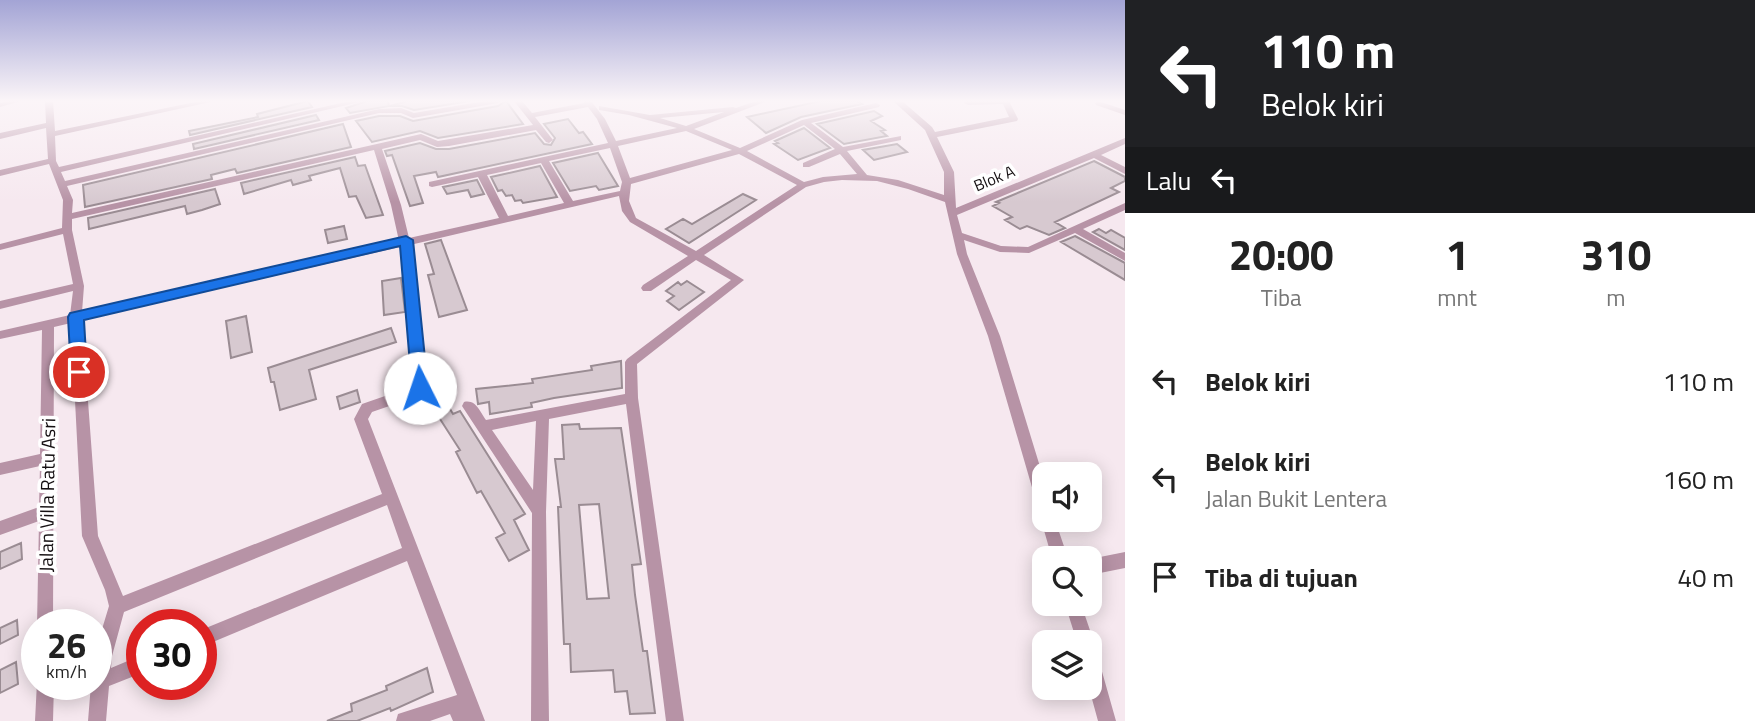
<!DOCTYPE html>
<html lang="id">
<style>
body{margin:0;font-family:"Titillium Web",sans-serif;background:#f6f6f6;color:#222;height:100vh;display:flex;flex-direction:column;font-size:26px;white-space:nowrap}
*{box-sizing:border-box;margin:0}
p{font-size:23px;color:#767676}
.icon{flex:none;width:38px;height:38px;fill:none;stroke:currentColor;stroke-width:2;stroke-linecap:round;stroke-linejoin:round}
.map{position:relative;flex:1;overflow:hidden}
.sheet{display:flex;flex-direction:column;background:#fff;width:630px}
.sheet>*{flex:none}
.guide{background:#202124;color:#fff;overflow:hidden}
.tools{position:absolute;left:1032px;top:462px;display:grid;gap:14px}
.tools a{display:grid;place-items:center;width:70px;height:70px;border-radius:14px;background:#fff;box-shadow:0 4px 18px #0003;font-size:35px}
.speed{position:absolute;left:21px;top:609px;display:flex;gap:14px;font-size:35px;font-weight:700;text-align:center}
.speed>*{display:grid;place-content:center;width:91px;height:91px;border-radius:50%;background:#fff;box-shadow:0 4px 18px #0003;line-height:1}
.speed small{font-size:18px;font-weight:400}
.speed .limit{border:10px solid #d22;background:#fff;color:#111}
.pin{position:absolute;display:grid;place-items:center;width:60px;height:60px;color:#fff;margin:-30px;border:4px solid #fff;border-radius:50%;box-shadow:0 2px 7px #0007}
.me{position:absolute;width:77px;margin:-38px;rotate:356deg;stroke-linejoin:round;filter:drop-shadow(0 0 5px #0008)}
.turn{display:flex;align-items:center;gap:24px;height:147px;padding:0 21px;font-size:32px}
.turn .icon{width:91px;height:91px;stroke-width:2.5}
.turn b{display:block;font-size:49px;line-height:60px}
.then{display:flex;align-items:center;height:66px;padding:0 21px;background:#0003;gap:14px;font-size:26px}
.eta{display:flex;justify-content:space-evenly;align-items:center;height:119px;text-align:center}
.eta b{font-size:42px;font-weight:700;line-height:49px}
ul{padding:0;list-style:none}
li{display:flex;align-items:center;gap:21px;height:98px;padding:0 21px}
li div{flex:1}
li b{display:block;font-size:26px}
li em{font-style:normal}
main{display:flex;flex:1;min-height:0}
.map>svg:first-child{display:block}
.building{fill:#d7c9d0;stroke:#9a8c93;stroke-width:2;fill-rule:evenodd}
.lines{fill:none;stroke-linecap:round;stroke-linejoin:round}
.street{fill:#b793a6;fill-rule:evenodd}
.route{fill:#1a73e8;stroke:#114b97;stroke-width:2}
.labels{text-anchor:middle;stroke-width:7;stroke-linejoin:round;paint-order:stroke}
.far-street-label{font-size:16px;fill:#151012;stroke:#fff}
.street-label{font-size:19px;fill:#151012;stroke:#fff}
</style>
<main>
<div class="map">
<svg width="1125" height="721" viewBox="0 0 1125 721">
<rect width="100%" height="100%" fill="#f6e8ef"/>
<path class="building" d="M308 101 312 107 190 135 189 131 258 117 257 114Z
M367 101H388L389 106 350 113 346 108Z
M408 101H470L414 110 402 106H390Z
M506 101 523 124 438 138 420 131 372 142 356 121 379 116H400L413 121 498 106Z
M821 101H857L862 104 801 117 766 133 747 117Z
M874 111 882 116 871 121 885 130 881 131 887 136 844 144 817 124Z
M316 115 319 120 194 149 193 144Z
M568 119 579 133 583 132 592 144 438 177 436 172 414 176 423 203 410 206 392 155 387 156 385 151 420 143 436 149H449L535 133 544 144 551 145 555 138 544 124Z
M343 124 351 147 237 173 235 169 211 175 212 179 85 207 83 185Z
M804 128 830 148 798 160 774 144 778 143 775 141Z
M897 144 907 152 874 160 863 150Z
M598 153 618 186 599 190 596 186 570 191 553 163Z
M355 157 358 166 365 165 383 215 366 218 356 196 349 197 340 168 309 176 311 180 293 185 291 180 244 194 241 183Z
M1094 161 1125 177V181L1111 188 1119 192 1055 222 1065 228 1049 235 1027 226 1020 229 1005 220 1012 217 993 206 999 203 996 202Z
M540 166 557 197 523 203 521 200 515 201 512 195 506 196 502 190 498 191 491 177Z
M477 180 484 194 471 197 468 190 447 194 443 187Z
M215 189 220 204 202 210 187 214 185 206 89 229 88 218Z
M743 194 756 200 689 243 666 229 683 219 692 224Z
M344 226 347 239 328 243 325 230Z
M1099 229 1106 233 1111 230 1125 238V250L1093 232Z
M1075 236 1125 263V280L1061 242Z
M441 240 467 310 439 317 428 275 434 274 425 244Z
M401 278 405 312 384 315 382 281Z
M687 281 704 292 679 310 667 301 674 296 666 291 678 282 681 285Z
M246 316 252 352 231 358 226 321Z
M391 328 396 342 309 370 316 399 280 410 274 382H271L268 368Z
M621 361 622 388 554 398 531 403 532 407 490 414 489 402 478 404 476 389 533 383 532 379 592 370 591 366Z
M357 390 360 402 340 409 337 397Z
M444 399 453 414 460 411 525 514 514 520 529 550 509 561 496 538 505 533 481 491 477 493 456 452 460 450 431 405Z
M579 424 580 429 621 428 641 564 632 565 635 595 643 651H647L655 713 630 714 627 691 615 692 613 670 571 672 570 644H564L558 507H561L555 459H564L562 425ZM599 504 609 598 587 599 579 505Z
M21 543 22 559 0 569V552Z
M17 620 18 635 0 644V628Z
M16 662 18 684 0 693V670Z
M427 668 433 692 391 711 390 708 357 721H327L352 711 351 704 387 690 386 686Z"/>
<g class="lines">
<path class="street" d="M7 101H21L0 107V103Z
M45 101H53L55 131 200 101H215L55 136 56 161 59 167 350 101H364L61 172 65 181 379 109 401 108 414 113 485 101H502L498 103 413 118 401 113H379L67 186 73 200 72 213 421 134 438 141 533 125 514 101H522L532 113 584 103 583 101H591L605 119 616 141 677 128 629 115 599 110V106L650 115 733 107 736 108 756 101H767L694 129 740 148 802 120 876 103 880 105 879 107 811 123 843 147 901 136V140L847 151 867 175 898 180 944 195V172L925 130 893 101H902L932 127 935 132 1009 117 1003 104 968 105 964 103 965 101H1012L1010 103 1018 119 1017 121 937 137 954 172 956 208 1125 138V144L1101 155 1125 167V174L1094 158 957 215 962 233 1001 246 1028 247 1125 203V210L1083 229 1125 253V261L1075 233 1029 253 1000 252 964 240 967 254 1000 336 1045 483V520H1055L1068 558H1052L1041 520 1044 514 1040 513 1038 508 988 336 957 254 945 202 908 189 877 181 842 180 824 182 806 187 704 255 744 280 637 364 638 398 684 721H666L626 404 549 419 546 512 549 721H531L532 513 462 406 464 402C476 399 480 412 486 420L625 394V362L627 359 731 280 696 260 651 291H643L641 288 643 285 688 256 630 222 622 211 619 196 410 245 418 294 427 384 421 395 372 412 368 419 485 721H453L450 714 430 721H396L398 714 457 695 407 561 201 647V630L402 548 387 505 124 612 112 656 111 668 142 655V673L109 686 106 721H88L91 684H96V649L109 606 105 590 82 536 71 323 54 327 53 625H37L39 521 0 535V521L39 507 40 466 0 475V463L40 454 42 330 0 339V331L70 315 73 291 0 309V301L73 284 63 234 0 250V244L62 228 63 200 49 164 0 176V170L48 159 46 128 0 139V133L46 123ZM588 107 597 119 608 143 429 182V186L432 187 478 177 499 218 409 238 401 205 382 149 420 140 437 147 449 146 536 130 546 142 549 143 553 140 535 117ZM724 112 686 126 660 118ZM804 125 835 149 803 163V167H809L840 154 857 174 823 177 804 182 747 151ZM686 131 732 150 630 178 618 146ZM610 148 622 182 620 191 573 201 549 161ZM374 150 391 205 399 241 82 312 84 286 72 230V219ZM739 154 797 185 696 251 636 218 629 201 631 184ZM541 163 564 203 508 216 487 175ZM400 247 415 383 411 387 362 404 354 419 382 494 123 596 98 536 82 320ZM536 421 533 490 492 430Z
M1098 101 1125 110V115L1096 105 1095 103Z
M1125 552V568L1090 575V559Z
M1065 604H1081L1094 642 1091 648 1090 642H1077Z
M1090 652 1096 655 1099 661 1116 721H1098L1089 688H1090Z
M37 682V684H54L53 721H35Z"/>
</g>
<linearGradient id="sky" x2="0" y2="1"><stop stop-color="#a3a4d5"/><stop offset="0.5" stop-color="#fbf5f8"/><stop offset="1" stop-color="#fbf5f8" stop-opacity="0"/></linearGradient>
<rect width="1125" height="202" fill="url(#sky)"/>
<path class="route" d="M406 236 413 240 428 388 426 393H414L412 388 400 246 84 320 87 372 79 378 71 372 68 317 70 313Z"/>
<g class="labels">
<g class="far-street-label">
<text transform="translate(994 178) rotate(-23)" y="6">Blok A</text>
</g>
<g class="street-label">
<text transform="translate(47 495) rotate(-89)" y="7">Jalan Villa Ratu Asri</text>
</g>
</g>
</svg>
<div class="tools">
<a><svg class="icon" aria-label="sound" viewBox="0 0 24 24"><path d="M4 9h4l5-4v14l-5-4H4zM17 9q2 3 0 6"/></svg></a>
<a><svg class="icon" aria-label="search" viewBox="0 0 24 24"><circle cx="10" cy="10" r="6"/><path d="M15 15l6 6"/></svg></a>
<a><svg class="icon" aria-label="layers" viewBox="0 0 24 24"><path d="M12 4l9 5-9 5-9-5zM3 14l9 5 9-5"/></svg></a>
</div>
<div class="speed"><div>26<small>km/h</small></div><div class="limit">30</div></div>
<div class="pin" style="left:79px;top:372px;background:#d93025"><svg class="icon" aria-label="arrive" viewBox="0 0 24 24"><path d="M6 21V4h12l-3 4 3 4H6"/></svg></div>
<svg class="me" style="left:420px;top:388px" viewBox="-20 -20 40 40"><circle r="19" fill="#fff"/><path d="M0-13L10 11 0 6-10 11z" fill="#1a73e8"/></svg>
</div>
<section class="sheet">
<div class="guide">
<div class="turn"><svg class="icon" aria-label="left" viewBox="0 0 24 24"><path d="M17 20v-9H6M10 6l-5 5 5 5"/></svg><div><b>110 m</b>Belok kiri</div></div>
<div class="then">Lalu<svg class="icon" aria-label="left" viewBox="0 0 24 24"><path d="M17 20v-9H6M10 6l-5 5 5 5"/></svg></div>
</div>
<div class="eta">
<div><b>20:00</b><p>Tiba</p></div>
<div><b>1</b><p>mnt</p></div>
<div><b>310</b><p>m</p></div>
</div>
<ul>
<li><svg class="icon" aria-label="left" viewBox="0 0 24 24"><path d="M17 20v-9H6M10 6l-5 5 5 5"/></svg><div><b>Belok kiri</b></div><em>110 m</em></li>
<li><svg class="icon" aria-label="left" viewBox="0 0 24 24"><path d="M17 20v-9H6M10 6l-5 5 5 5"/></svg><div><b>Belok kiri</b><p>Jalan Bukit Lentera</p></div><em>160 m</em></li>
<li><svg class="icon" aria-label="arrive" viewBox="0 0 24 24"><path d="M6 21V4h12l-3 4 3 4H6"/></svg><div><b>Tiba di tujuan</b></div><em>40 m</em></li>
</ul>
</section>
</main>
